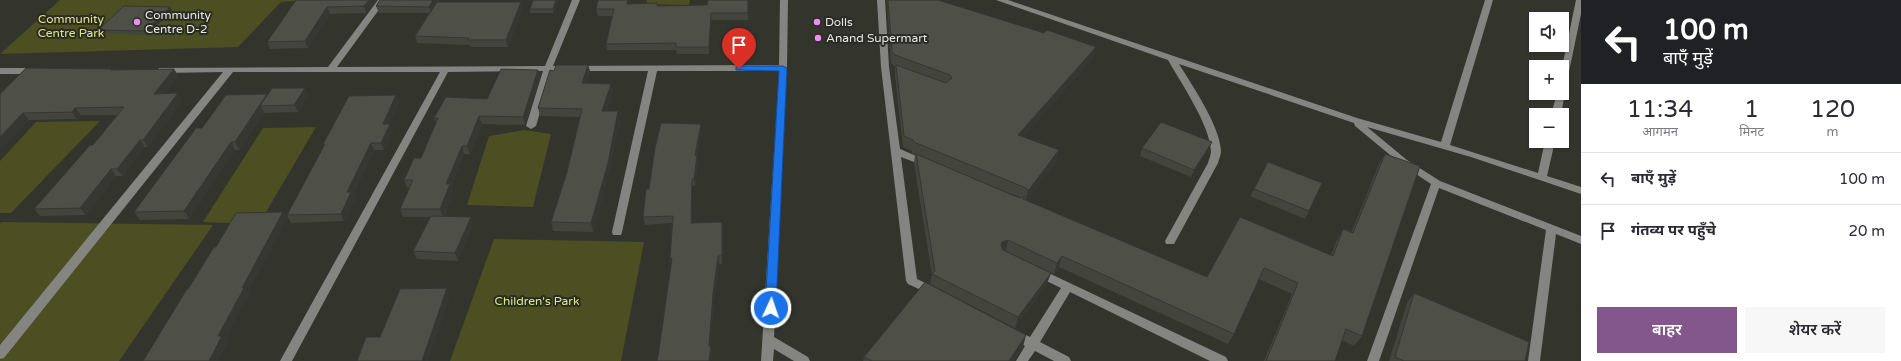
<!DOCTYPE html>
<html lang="hi">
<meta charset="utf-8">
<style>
body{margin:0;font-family:"Varela Round","Noto Sans Devanagari",sans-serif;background:#f7f7f7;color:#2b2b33;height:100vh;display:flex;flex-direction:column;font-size:15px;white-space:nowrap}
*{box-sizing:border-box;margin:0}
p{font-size:13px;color:#7c7c81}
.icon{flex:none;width:22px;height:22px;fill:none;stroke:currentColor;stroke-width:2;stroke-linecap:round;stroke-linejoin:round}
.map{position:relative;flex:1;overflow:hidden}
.panel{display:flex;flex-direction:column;background:#fff;width:320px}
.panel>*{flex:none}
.guide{background:#202124;color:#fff;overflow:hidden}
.tools{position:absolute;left:1529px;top:12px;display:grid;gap:8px}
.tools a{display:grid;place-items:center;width:40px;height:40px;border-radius:0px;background:#fff;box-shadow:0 1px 3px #0004;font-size:20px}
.pin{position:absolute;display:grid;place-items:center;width:34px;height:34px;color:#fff;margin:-41px -17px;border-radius:50% 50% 50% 0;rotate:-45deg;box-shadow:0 0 4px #0007}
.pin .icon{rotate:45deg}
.me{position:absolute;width:44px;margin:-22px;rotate:3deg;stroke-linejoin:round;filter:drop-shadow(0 0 3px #0008)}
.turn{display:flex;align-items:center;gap:14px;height:84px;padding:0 16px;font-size:18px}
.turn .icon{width:52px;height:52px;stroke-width:2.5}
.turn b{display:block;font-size:28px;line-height:34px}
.eta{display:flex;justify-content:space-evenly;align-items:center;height:68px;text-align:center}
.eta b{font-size:24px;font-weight:600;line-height:28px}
.cta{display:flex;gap:8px;margin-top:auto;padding:8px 16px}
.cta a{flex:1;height:46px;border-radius:0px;background:#83568c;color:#fff;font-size:16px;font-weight:600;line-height:46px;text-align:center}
.cta a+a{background:#f7f7f7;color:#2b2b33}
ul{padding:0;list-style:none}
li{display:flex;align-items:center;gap:12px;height:52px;padding:0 16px;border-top:1px solid #e1e1e2}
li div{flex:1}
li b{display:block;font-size:15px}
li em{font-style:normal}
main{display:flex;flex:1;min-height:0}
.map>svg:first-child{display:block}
.green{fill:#4b4f21}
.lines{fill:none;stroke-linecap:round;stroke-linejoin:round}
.minor{fill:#848581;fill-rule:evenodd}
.wall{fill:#43443c;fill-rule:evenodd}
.shaded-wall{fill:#373731}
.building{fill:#4e4f46;stroke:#373731}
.route{fill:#1a73e8;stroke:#114b97}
.poi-dot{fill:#ee8bf8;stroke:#2a2b23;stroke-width:1.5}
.labels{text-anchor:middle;stroke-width:4;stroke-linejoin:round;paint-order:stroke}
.poi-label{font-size:12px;fill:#e6e7e2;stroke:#2a2b23;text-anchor:start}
.park-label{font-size:12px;fill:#dde882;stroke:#2a2b23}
</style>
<main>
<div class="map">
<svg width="1581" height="361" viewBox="0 0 1581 361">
<rect width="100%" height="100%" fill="#33352d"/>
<path class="green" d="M60 0H307L281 2 238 47 0 54Z
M647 0H690L689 5 646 4Z
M100 121 11 213H0V161L36 122Z
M316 127 259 224 203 222 263 128Z
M524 130 551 134 533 207 467 205 489 136Z
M2 222 213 225 119 361H0V223Z
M494 239 644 242 621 361H450Z"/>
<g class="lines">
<path class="minor" d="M378 0H386L337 67 545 66 572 0H580L553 66 779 65 780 0H788L787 68 774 337 808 357 810 361H794L774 349 773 361H761L779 71H657L622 232 621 235H613L612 232 648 71H552L536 126 531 129 526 126 543 71 448 72 292 361H280L440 72H233L4 358 0 359V345L223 72 162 73 158 70 159 68 328 67Z
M877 0H885L889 67 900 149 930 162 932 164 927 167 901 157 917 279 936 288 938 291 936 294 932 295 908 284 906 281 881 67Z
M996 0H1008L1357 118 1441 142 1485 0H1493L1450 145 1538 173 1545 141H1555L1547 176 1581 187V194L1471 157 1367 127 1407 160 1440 181 1581 236V244L1556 234 1540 361H1528L1546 230 1439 188 1379 361H1367L1431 184 1401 164 1355 126 1354 123 1179 64C1192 85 1220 126 1221 151 1221 155 1219 159 1218 163L1174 244H1166L1165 241 1208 163C1209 159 1211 155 1211 151 1210 125 1181 83 1168 60Z
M1576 0H1581V14L1566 86 1562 89V67Z
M0 68H36L40 71 36 74H0Z
M1562 91 1565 93 1561 115H1551L1557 93H1562Z
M1038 268 1226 357 1228 361H1210L1070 292 1040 342 1069 357 1071 361H1054L1035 351 1028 361H1016L1025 346 1010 337 1008 334 1010 331 1014 329 1030 337 1061 288 1034 275 1032 272 1034 269Z"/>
</g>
<path class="wall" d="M296 0H377L366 13 330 14 308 48 270 49 267 42Z
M380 0H439L438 2 522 9 508 47H471L470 45 417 43 415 36 429 13H379L376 6Z
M558 0 553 13H530V9Z
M748 0V20H711L709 54H677L676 50H607L606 44 613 16H598L596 9 630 4 657 3 658 6 707 5Z
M887 0H938L1093 58 1023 137 1059 150 1056 161 1026 201 1207 277 1331 255 1337 240 1343 229 1351 233 1379 164 1385 154 1362 336 1354 346 1342 340 1335 361H1264L1292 294 1259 279 1234 334 1228 344 1059 267 1054 274 1006 251H1005L1051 273 1047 283 1015 328 930 284 932 275 914 164 915 155 912 153V151L903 147 895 75V67L891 63ZM957 172 1022 198 1017 197Z
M172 11 147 35 100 33 98 30Z
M588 65 590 72 586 83 611 84 612 92 606 111 620 120 609 171 593 232 553 231 551 222 567 172 580 117 540 116 538 108 554 71Z
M112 69 113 70 174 69 178 76 164 94 178 93 182 101 148 147H145L123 176H116L86 215 40 216 34 209 93 145 118 115H81L77 119 29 120 0 150V94Z
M538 70 540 78 525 125 482 124 470 154H464L451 187 453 193 444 216 471 217 473 224 458 261 417 259 413 251 430 217H403L400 209 410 188H407L404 180 421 158 436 123 434 118 487 99Z
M305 88 308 95 298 112 264 113V112L239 150H235L189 219 140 220 134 212 202 128 267 94V95Z
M399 102 389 124 393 131 384 150H374L353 195 355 199 344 221 291 223 287 215 324 147 323 144Z
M701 131 697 156 698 162 695 186H692V223L722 222 723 230 722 264H719L714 302 710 346H711L712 353 711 361H657L659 350 671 265 670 258 672 223 645 225 643 217 649 189Z
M1212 142 1208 149 1191 177 1140 156 1142 148Z
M1254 189 1309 211 1305 219 1250 196Z
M1414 293 1525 361H1389L1407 303Z
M1023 347 1014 361H863L864 357Z"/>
<path class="shaded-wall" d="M369 0H377L366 13 364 6Z
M433 0H439L431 13 429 7Z
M556 0H558L553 13V9Z
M628 0H631L628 10 627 4Z
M521 2 522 9 508 47 506 40Z
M170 7 172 11 147 35 145 31Z
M327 7 330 14 308 48 305 41Z
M711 13V20L709 54V47Z
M1096 47 1093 58 1015 146 1018 135Z
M588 65 590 72 583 91 582 83Z
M174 69 178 76 158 101 154 94Z
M538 70 540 78 525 125 523 117Z
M611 84 612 92 603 120 602 111Z
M305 88 308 95 298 112 294 105Z
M178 93 182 101 148 147 143 140Z
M267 94 270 101 260 106 264 112 239 150 235 142Z
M396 95 399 102 386 131 383 124Z
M75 108 81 115 77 119 72 112Z
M618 111 620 120 609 171 593 232 591 223Z
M23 113 29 120 0 150V137Z
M479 116 482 124 470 154 467 146Z
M390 124 393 131 384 150 381 143Z
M701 124V131L697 156 698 162 695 186 694 179 695 155Z
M140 140 145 147 123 176 117 169Z
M231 142 235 150 189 219 184 211Z
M1212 142 1208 149 1191 177 1194 170Z
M371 143 374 150 353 195 355 199 344 221 341 214 347 192Z
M462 146 464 154 451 187 453 193 443 217 440 209 446 184Z
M1059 150 1056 161 1025 202 1028 191Z
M111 169 116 176 86 215 80 208Z
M283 212 288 219 248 293 249 295 225 340 228 343 218 361H209L218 336 242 288Z
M471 217 473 224 458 261 455 253Z
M722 222 723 230 722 264Z
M1008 240 1006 251 1000 253 1002 242Z
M718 256 719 264 714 302 710 353 709 346 713 294Z
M1062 256 1059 267 1054 274 1057 263Z
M1051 273 1047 283 1015 328 1018 317Z
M447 288 450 296 428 361H422Z
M1026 335 1023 347 1014 361H1009Z
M711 346 712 353 711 361H709Z"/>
<path class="building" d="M296 0H369L364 6 327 7 305 41 267 42Z
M380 0H433L429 7 376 6Z
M533 0H556L553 9H530Z
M598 0H628L627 4 657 3V6L707 5 708 0H748V13H711L709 47H676V43L606 44 614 9H596Z
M888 0H938L1044 33 1047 30 1096 47 1018 135 1059 150 1028 191 1026 188 914 142 913 140 904 136 896 65 946 83 952 78 950 75 895 55 892 52Z
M437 2H521L506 40H468L469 38 415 36Z
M124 6 170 7 145 31 98 30Z
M556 65H588L582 83 611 84 602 111H618L608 163 591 223 551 222 567 172 582 109 538 108 550 70 554 71Z
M26 68 112 69 111 70 174 69 154 94 178 93 143 140H140L117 169H111L80 208 34 209 90 145H93L124 107 75 108 72 112 23 113 0 137V94Z
M501 69 538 70 523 117 479 116 467 146H462L446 184H450L440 209H400L413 180H404L414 158H421L438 118H434L446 97 487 99Z
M272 88H305L294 105 260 106Z
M267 94 235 142H231L184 211 134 212 196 128H202L226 95Z
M396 95 383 124H390L381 143H371L347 192H351L341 214 287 215 325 144H323L349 96Z
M1161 122 1212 142 1194 170 1142 148Z
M661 123 701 124 695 155H697L694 179H692L691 223 722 222V256H718L713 294 709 346H711L709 361H657L659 350 672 258H670L673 216 643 217 646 189H649L655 148Z
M916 154 1017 197 1021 198 1025 196 1023 199 1207 277 1240 217 1333 256 1343 229 1353 233 1385 154 1420 166 1362 336 1346 329 1335 361H1266L1298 283 1264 268 1234 334 1062 256 1057 263 1008 240 1002 242 1001 246 1003 250 1051 273 1018 317 932 274 935 271Z
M1268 162 1322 183 1309 211 1254 189Z
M283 212 242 288H244L218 336H222L209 361H143L187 289H188L214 247H216L236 213Z
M431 216 471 217 455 253 413 251Z
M925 282 1026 335 1009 361H872L864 357Z
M447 288 422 361H357L366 337H380L400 289Z
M1414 293 1529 342 1525 361H1404L1395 357Z"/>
<path class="route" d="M739 66H783L787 68 776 308 774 311H767L765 308 779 71 736 70V67Z"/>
<g class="poi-dot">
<circle cx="137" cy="22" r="4"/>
<circle cx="817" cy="22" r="4"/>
<circle cx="818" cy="38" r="4"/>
</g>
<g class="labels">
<g class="poi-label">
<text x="145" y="19">Community<tspan x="145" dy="14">Centre D-2</tspan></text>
<text x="825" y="26">Dolls</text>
<text x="826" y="42">Anand Supermart</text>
</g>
<g class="park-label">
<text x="71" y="23">Community<tspan x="71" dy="14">Centre Park</tspan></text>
<text x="537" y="305">Children's Park</text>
</g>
</g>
</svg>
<div class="tools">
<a><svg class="icon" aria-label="sound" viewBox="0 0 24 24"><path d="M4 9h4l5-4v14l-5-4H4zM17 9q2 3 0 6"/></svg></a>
<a>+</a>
<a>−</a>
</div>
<div class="pin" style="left:739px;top:69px;background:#d93025"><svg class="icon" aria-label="arrive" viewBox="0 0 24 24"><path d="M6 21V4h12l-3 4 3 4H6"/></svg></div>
<svg class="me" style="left:771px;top:308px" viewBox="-20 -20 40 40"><circle r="17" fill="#1a73e8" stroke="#fff" stroke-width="3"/><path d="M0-11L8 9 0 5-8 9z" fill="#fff"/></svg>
</div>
<section class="panel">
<div class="guide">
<div class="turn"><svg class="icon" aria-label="left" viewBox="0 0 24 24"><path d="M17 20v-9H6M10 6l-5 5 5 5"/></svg><div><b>100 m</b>बाएँ मुड़ें</div></div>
</div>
<div class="eta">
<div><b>11:34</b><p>आगमन</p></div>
<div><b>1</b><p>मिनट</p></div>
<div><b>120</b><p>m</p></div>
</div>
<ul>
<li><svg class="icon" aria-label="left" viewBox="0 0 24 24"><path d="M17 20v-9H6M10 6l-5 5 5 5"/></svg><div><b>बाएँ मुड़ें</b></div><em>100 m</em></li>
<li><svg class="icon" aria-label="arrive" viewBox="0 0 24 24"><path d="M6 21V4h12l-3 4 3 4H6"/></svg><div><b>गंतव्य पर पहुँचे</b></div><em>20 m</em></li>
</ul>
<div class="cta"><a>बाहर</a><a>शेयर करें</a></div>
</section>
</main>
